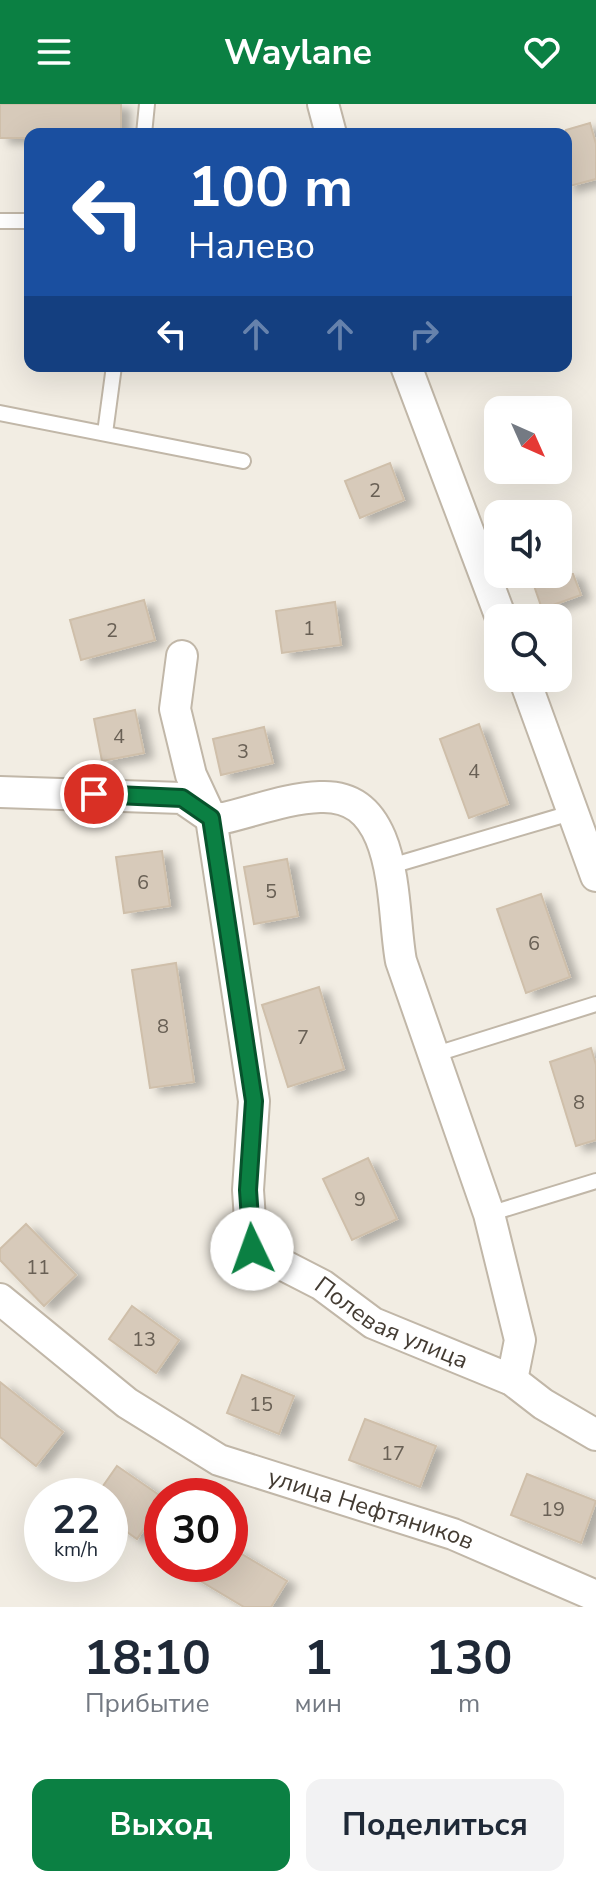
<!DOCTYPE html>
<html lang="ru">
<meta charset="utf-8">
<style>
body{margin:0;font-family:"Nunito Sans",sans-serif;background:#f2f2f3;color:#1f2937;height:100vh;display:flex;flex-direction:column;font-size:30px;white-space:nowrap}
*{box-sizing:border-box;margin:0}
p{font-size:26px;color:#747a83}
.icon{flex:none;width:44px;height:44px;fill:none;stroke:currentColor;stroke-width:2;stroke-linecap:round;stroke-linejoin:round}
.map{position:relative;height:1503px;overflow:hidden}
.side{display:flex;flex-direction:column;background:#fff;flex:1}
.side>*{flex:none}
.banner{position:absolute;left:24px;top:24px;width:548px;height:244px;border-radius:16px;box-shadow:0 8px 32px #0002;background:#1a4fa0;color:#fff;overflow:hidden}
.needle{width:52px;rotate:135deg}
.fabs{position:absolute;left:484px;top:292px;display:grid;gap:16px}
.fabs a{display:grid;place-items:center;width:88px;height:88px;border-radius:16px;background:#fff;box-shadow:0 8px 32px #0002;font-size:40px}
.speed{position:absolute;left:24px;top:1374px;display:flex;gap:16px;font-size:40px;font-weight:700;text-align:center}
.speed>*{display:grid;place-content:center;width:104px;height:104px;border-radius:50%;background:#fff;box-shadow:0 8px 32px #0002;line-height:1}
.speed small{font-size:20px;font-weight:400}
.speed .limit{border:12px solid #d22;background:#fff;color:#111}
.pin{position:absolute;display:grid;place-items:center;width:68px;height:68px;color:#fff;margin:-34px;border:4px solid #fff;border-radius:50%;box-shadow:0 2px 8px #0007}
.me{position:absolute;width:88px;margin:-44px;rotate:357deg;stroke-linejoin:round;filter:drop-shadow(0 0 6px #0008)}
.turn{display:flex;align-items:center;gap:28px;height:168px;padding:0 32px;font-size:36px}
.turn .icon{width:104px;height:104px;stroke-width:2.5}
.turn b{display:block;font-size:56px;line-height:68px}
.lanes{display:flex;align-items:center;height:76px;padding:0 32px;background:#0003;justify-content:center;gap:40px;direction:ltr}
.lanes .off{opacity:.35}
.eta{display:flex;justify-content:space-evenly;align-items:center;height:136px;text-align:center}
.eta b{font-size:48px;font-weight:700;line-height:56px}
.button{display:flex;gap:16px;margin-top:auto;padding:16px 32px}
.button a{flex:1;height:92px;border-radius:16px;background:#0b8043;color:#fff;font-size:32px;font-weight:700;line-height:92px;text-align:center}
.button a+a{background:#f2f2f3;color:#1f2937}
header{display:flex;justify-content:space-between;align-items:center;height:104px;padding:0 32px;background:#0b8043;color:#fff;font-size:36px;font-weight:700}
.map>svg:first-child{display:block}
.building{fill:#d7caba;stroke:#cfbfaa;stroke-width:2;filter:url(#shadow)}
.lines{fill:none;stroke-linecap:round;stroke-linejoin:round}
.lane-casing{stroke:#c1b7a8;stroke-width:18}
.street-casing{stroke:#c1b7a8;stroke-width:34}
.lane{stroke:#fff;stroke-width:14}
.street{stroke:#fff;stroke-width:30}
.route-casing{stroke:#07532c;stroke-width:20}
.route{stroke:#0b8043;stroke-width:14}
.labels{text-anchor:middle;stroke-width:6;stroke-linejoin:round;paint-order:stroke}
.number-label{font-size:20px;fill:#696055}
.street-label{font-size:24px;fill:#443c33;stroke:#fff}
</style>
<header><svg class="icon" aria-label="menu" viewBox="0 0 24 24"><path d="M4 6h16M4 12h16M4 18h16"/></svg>Waylane<svg class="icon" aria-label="heart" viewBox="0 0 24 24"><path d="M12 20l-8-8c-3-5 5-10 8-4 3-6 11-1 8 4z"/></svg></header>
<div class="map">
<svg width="596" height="1503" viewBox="0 0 596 1503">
<defs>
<filter id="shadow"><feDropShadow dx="9" dy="5" stdDeviation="4" flood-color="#0004"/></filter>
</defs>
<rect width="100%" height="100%" fill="#f2ede3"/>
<path class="building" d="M0 0H121V30H30V34H0Z
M590 19 596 40V75L566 83V26Z
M390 359 404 396 360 414 345 377Z
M530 470H573L581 491 542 505Z
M144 496 155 536 81 556 70 516Z
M335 498 341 541 282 549 276 507Z
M135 606 144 649 102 657 94 615Z
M479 620 508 700 469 714 440 635Z
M264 623 273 659 221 671 213 635Z
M162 747 170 802 124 809 116 753Z
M287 755 298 812 254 820 244 763Z
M541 790 570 873 526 889 497 805Z
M176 859 194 978 150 984 132 866Z
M319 883 344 965 288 983 262 901Z
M591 944 596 961V1036L576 1042 550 958Z
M368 1054 397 1115 352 1136 323 1075Z
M26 1120 76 1171 44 1202 0 1156V1145Z
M132 1202 179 1236 156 1269 109 1235Z
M242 1271 294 1292 279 1330 227 1309Z
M0 1278 63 1328 36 1362 0 1333Z
M365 1315 436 1342 420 1383 349 1356Z
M117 1362 162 1393V1399L137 1435 110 1416V1392H96Z
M527 1370 596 1397 581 1439 511 1411Z
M230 1443 287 1477 271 1503H244L172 1460H230Z"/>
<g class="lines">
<g class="lane-casing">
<path id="lane" d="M144 30 147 0
M0 117H30
M0 309 243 357
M105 329 114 262
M391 762 574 708
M433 951 596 900
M489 1110 596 1077"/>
</g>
<g class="street-casing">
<g id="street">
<path d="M323 0 331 30"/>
<path d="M406 262 501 514"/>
<path id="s1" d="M182 552 175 605 191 671 211 714 254 997 248 1086 252 1145 322 1181 373 1219 512 1276 543 1300 596 1331"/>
<path d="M524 574 596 772"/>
<path d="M0 688 182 694 211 714H224C254 707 289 694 320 693 401 689 391 805 401 857L489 1110 520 1236 512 1276"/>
<path id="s2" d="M0 1195 127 1299 219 1356 453 1430 596 1492"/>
</g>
</g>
<use href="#lane" class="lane"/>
<use href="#street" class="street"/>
</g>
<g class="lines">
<g class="route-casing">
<path id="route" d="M94 690 182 694 211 714 254 997 248 1086 252 1145"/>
</g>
<use href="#route" class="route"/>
</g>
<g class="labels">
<g class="number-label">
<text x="375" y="393">2</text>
<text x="309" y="531">1</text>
<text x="112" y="533">2</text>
<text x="119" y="639">4</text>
<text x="243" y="654">3</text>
<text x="474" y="674">4</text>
<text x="143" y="785">6</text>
<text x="271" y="794">5</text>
<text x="534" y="846">6</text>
<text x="163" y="929">8</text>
<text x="303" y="940">7</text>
<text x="579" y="1005">8</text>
<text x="360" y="1102">9</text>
<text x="38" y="1170">11</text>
<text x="144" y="1242">13</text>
<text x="261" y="1307">15</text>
<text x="393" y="1356">17</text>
<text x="553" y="1412">19</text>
</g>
<g class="street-label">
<text dy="8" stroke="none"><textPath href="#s1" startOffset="762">Полевая улица</textPath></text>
<text dy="8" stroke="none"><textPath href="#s2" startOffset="432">улица Нефтяников</textPath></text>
</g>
</g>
</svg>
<div class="fabs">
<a><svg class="needle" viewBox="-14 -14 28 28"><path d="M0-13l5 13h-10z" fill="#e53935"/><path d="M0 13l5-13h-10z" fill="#747a83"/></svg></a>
<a><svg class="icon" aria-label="sound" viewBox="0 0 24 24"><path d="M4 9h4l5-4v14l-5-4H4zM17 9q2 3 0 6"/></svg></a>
<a><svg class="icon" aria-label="search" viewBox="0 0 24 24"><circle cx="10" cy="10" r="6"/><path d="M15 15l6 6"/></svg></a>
</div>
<div class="speed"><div>22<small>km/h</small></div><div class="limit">30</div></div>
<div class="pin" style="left:94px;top:690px;background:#d93025"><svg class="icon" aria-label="arrive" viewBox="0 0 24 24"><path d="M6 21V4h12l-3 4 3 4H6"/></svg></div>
<svg class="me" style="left:252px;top:1145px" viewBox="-20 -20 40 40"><circle r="19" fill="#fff"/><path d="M0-13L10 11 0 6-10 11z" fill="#0b8043"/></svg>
<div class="banner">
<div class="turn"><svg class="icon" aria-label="left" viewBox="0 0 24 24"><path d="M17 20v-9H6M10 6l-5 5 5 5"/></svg><div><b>100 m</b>Налево</div></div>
<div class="lanes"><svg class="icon" aria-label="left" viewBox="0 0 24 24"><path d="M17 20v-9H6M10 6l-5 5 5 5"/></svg><svg class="icon off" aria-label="ahead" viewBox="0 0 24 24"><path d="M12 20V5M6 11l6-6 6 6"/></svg><svg class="icon off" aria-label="ahead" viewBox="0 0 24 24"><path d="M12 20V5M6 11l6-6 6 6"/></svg><svg class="icon off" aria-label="right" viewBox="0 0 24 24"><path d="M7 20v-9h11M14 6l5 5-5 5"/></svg></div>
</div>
</div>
<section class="side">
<div class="eta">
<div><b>18:10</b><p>Прибытие</p></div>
<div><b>1</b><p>мин</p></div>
<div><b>130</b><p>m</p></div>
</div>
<div class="button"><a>Выход</a><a>Поделиться</a></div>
</section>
